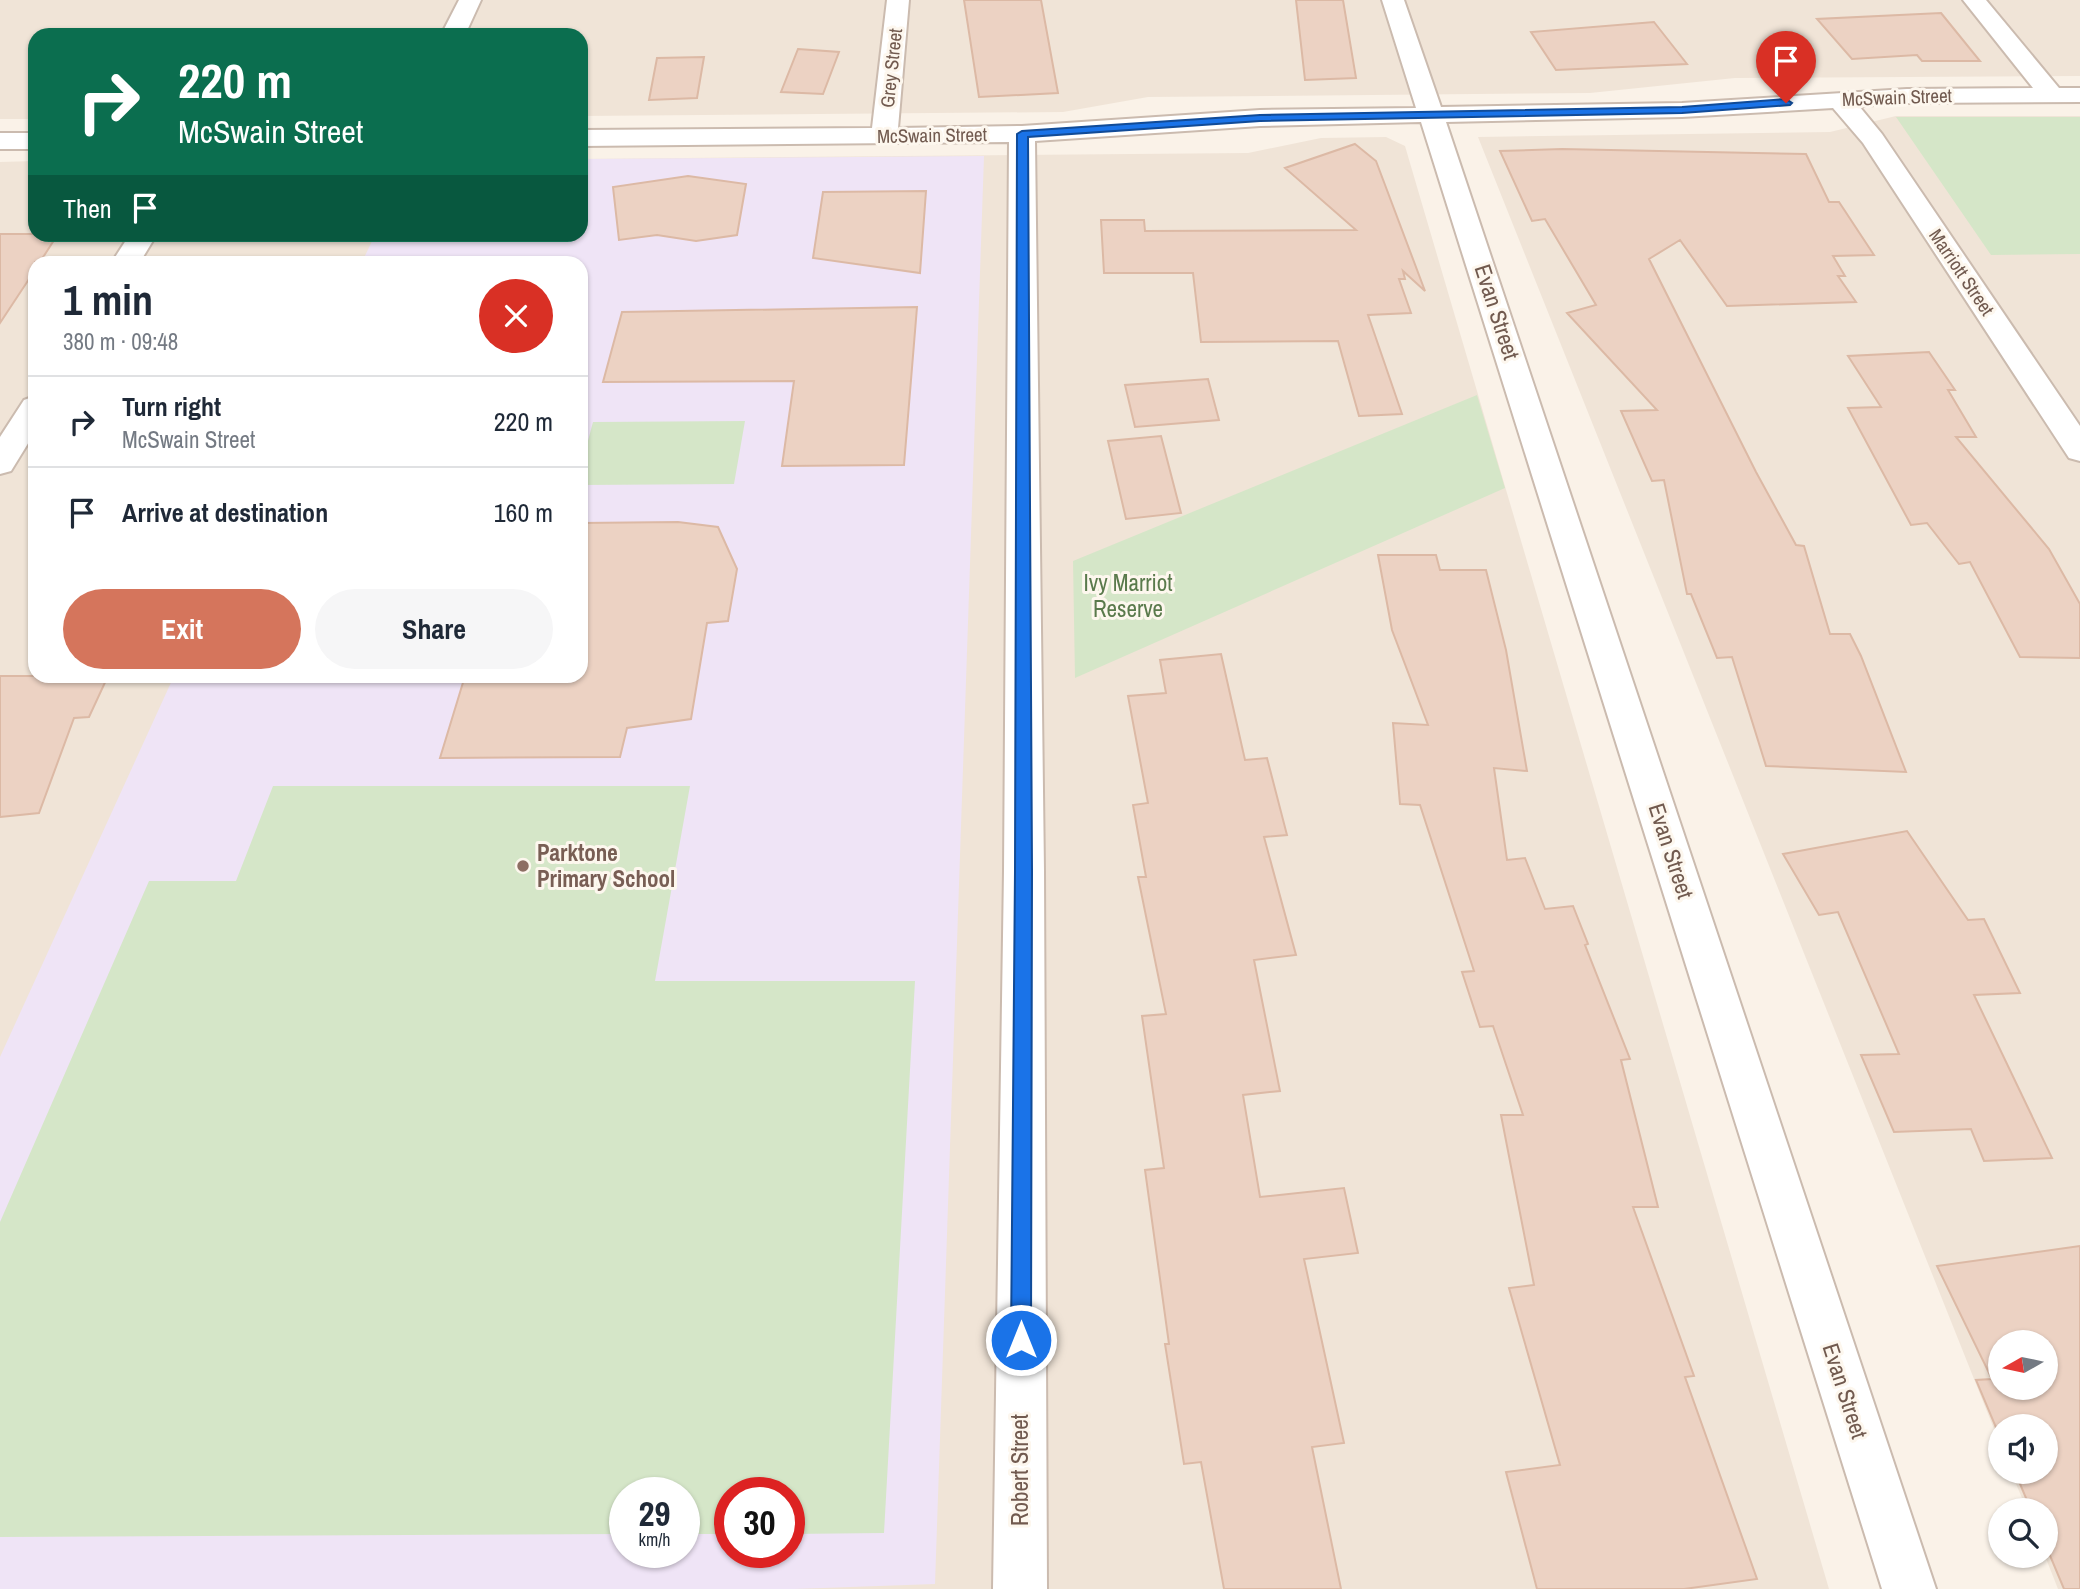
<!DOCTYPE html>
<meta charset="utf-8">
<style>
body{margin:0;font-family:"Archivo Narrow",sans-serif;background:#f6f6f7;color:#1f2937;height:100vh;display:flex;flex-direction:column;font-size:26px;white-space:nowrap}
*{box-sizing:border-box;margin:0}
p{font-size:23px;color:#747a83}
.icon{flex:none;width:38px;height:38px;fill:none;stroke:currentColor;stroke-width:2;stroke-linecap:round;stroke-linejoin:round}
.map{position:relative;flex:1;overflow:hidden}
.drawer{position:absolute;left:28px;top:256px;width:560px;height:427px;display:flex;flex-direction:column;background:#fff;border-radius:21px;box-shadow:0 2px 5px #0004}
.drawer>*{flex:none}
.top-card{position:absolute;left:28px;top:28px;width:560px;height:214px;border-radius:21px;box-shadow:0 2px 5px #0004;background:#0b6e4f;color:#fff;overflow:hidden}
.needle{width:46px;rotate:261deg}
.fabs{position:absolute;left:1988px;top:1330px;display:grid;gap:14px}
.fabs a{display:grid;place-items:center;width:70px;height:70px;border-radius:50%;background:#fff;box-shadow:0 2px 5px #0004;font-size:35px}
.speed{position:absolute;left:609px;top:1477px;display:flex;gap:14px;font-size:35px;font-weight:700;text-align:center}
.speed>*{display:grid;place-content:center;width:91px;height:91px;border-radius:50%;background:#fff;box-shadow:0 2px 5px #0004;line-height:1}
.speed small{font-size:18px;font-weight:400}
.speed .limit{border:10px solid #d22;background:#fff;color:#111}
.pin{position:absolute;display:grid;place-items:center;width:60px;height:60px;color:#fff;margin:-72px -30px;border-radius:50% 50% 50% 0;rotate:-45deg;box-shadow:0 0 7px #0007}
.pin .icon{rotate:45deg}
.me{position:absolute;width:77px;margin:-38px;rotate:0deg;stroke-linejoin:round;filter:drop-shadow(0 0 5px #0008)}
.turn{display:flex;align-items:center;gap:24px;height:147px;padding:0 35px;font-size:32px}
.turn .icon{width:91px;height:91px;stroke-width:2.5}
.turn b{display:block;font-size:49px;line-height:60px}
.then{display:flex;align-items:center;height:66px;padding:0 35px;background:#0003;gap:14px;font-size:26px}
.round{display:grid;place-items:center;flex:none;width:74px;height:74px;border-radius:37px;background:#f6f6f7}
.head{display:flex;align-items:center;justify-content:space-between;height:119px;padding:0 35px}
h1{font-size:42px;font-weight:700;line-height:52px}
.primary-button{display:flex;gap:14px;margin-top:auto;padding:14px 35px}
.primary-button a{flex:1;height:80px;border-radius:42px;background:#d5755c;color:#fff;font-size:28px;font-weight:700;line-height:80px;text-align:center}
.primary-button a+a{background:#f6f6f7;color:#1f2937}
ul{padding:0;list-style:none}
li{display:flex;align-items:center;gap:21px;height:91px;padding:0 35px;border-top:2px solid #e0e1e3}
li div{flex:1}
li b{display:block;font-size:26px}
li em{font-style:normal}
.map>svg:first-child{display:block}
.residential{fill:#f0e4d7;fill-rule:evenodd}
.education{fill:#efe4f6;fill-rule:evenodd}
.green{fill:#d5e6c8}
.building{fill:#ecd2c3;stroke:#dcb9a5;stroke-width:2;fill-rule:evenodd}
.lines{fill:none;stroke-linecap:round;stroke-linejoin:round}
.minor-casing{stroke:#cbbbaf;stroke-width:4}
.minor{fill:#fff;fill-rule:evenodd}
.route{fill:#1a73e8;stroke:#114b97;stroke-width:2}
.education-dot{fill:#8d6e63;stroke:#fdf7ee;stroke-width:2.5}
.labels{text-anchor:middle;stroke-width:6;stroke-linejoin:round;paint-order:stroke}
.far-street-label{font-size:19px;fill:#715a4f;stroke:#fdf7ee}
.street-label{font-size:23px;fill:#715a4f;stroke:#fdf7ee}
.park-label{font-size:23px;fill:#5a7a4c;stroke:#fdf7ee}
.education-label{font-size:23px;font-weight:bold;fill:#785e54;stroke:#fdf7ee;text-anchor:start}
</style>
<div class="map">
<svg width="2080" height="1589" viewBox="0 0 2080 1589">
<rect width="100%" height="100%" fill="#faf2e8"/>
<path class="residential" d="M0 0H2080V76L1735 78 1590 93 1148 97 1063 112 581 116V35H35V119H0Z
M1896 116H2080V1589H2058L2045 1556 2046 1510H2027L2011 1472H2046V1426H2000V1444L1478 137 1830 132ZM2000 1342H2046V1388H2000Z
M1386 137 1405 146 1829 1589H0V162L35 161V234H581V159L1248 153 1321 138ZM35 262H581V676H35ZM625 1493H684V1552H625ZM730 1493H789V1552H730Z"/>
<path class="education" d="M984 156 935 1584 794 1589H0V1057L174 676H581V262H362L375 235 581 234V159ZM625 1493H684V1552H625ZM730 1493H789V1552H730Z"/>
<path class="green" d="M1896 117H2080V254L1991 255Z
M1477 395 1505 488 1075 678 1073 561Z
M745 421 734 484 581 485V467L593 422Z
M273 786H690L655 981H915L884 1533 789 1534V1493H730V1534H684V1493H625V1534L0 1537V1222L149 881H236Z"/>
<path class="building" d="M964 0H1041L1058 93 979 97Z
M1296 0H1343L1356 78 1305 80Z
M1941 13 1980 61H1922L1917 55 1852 59 1817 19Z
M1654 22 1687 64 1556 70 1531 32Z
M798 49 839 52 823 94 781 92Z
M704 57 697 98 649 100 657 58Z
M1355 144 1376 161 1425 291 1403 271 1405 279H1399L1411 313 1368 315 1402 414 1359 416 1338 341 1201 342 1193 273H1104L1101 220H1144L1145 231 1356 230 1285 168Z
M1562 149 1806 154 1829 202H1839L1874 255 1833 256 1845 276H1838L1856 302 1727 306 1680 240 1649 259 1756 472 1796 545 1804 546 1830 634H1850L1861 656 1906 772 1766 766 1732 657 1717 658 1691 594H1687L1664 480 1652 481 1621 411 1657 410 1567 313 1596 305 1545 219 1532 221 1500 151Z
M688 176 746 184 737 235 696 241 657 235 619 240 613 187Z
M926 191 920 273 813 258 823 192Z
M0 234H58L40 262H35V270L0 323Z
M917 307 904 465 782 466 794 381 603 382 622 312Z
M1929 352 1955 390H1948L1976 437H1956L2049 549 2080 604V658L2020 657 1970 562 1959 564 1927 523 1911 525 1848 408 1881 407 1848 356Z
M1208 379 1219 420 1135 427 1125 385Z
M1161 436 1181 513 1126 519 1108 441Z
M678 522 718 527 737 569 728 621 707 623 691 719 627 728 620 757 440 758 465 676H581V523Z
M1378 555H1436L1440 570H1486L1506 650 1527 771 1494 768 1507 860 1525 858 1545 909 1573 906 1588 944 1585 945 1630 1059 1621 1060 1658 1207H1633L1694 1376 1685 1377 1757 1579 1684 1589H1537L1506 1472 1560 1465 1509 1288 1534 1285 1501 1115H1523L1493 1026 1480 1027 1462 972 1474 971 1420 805 1400 804 1393 723 1428 725 1392 630Z
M1221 654 1245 760 1267 758 1287 835 1264 837 1296 955 1254 960 1280 1091 1243 1095 1260 1197 1344 1188 1358 1253 1304 1259 1344 1443 1312 1447 1341 1589H1224L1201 1462 1184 1464 1165 1344H1169L1145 1170 1164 1168 1142 1016 1166 1014 1138 877H1146L1133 805 1148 803 1128 696 1166 693 1160 660Z
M0 676H108L89 717 74 718 39 813 0 817Z
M1907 831 1968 920 1984 919 2020 993 1974 995 2052 1158 1984 1161 1971 1129 1894 1132 1861 1055 1899 1054 1838 912 1819 915 1783 854Z
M2080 1246V1589H2064L2046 1546V1510H2031L2015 1472H2046V1426H2000V1437L1976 1380 1992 1379 1937 1266ZM2000 1342H2046V1388H2000Z"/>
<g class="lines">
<g class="minor-casing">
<path id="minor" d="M459 0H481L465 35H441Z
M887 0H909L898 128 1022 126 1260 110 1416 108 1382 0H1404L1441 107 1682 103 1907 89 2033 88 1963 0H1986L2059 88H2080V102L1907 103 1859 106 1882 134 2080 426V461L2069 458 1863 143 1833 108 1682 117 1446 122 1936 1589H1882L1421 122 1260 126 1035 141 1044 871 1047 1589H993L1004 871 1009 142 581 146V130L872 128Z
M0 133H35V149H0Z
M130 234H157L140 262H112Z
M35 396V432L11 471 0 474V437L24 400Z"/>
</g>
<use href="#minor" class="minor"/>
</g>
<path class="route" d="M1786 99 1792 103 1790 105 1682 113 1260 121 1028 137 1032 871 1031 1340 1028 1348 1021 1351 1014 1348 1011 1340 1015 871 1017 134 1022 131 1260 115 1682 107Z"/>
<circle class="education-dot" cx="523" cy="866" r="7"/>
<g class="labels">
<g class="far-street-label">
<text transform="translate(891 68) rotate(-84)" y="7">Grey Street</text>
<text transform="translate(1897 97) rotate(-2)" y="7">McSwain Street</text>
<text transform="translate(932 135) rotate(-1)" y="7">McSwain Street</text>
<text transform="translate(1962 272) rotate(56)" y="7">Marriott Street</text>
</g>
<g class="street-label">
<text transform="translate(1497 312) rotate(72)" y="8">Evan Street</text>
<text transform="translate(1671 851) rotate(72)" y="8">Evan Street</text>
<text transform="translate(1845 1391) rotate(72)" y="8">Evan Street</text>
<text transform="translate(1020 1470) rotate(-90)" y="8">Robert Street</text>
</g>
<g class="park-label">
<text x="1128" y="591">Ivy Marriot<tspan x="1128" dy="26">Reserve</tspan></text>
</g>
<g class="education-label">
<text x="537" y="861">Parktone<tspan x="537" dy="26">Primary School</tspan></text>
</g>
</g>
</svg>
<div class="fabs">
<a><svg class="needle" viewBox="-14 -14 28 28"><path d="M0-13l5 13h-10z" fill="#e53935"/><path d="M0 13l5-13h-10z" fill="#747a83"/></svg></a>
<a><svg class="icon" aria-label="sound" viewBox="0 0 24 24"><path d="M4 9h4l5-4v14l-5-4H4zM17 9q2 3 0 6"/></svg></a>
<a><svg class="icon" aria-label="search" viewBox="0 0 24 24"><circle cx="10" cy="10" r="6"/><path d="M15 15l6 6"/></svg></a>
</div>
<div class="speed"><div>29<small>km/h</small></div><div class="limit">30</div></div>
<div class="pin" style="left:1786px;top:103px;background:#d93025"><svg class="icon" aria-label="arrive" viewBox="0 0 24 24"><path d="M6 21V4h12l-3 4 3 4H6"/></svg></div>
<svg class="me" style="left:1021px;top:1340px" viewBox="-20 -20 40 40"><circle r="17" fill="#1a73e8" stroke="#fff" stroke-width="3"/><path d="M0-11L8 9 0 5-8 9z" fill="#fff"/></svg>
<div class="top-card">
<div class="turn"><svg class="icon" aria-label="right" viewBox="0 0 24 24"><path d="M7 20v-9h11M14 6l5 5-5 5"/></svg><div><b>220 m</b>McSwain Street</div></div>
<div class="then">Then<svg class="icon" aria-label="arrive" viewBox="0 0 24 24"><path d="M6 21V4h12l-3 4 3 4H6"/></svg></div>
</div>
<section class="drawer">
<div class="head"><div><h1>1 min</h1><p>380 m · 09:48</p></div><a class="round" style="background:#d93025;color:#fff"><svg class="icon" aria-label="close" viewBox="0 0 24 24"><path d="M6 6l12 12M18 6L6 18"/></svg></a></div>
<ul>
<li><svg class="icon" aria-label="right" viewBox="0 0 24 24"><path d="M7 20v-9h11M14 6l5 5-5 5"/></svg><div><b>Turn right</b><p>McSwain Street</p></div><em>220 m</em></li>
<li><svg class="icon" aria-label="arrive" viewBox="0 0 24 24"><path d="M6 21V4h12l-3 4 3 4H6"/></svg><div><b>Arrive at destination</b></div><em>160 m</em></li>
</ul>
<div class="primary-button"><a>Exit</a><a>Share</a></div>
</section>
</div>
